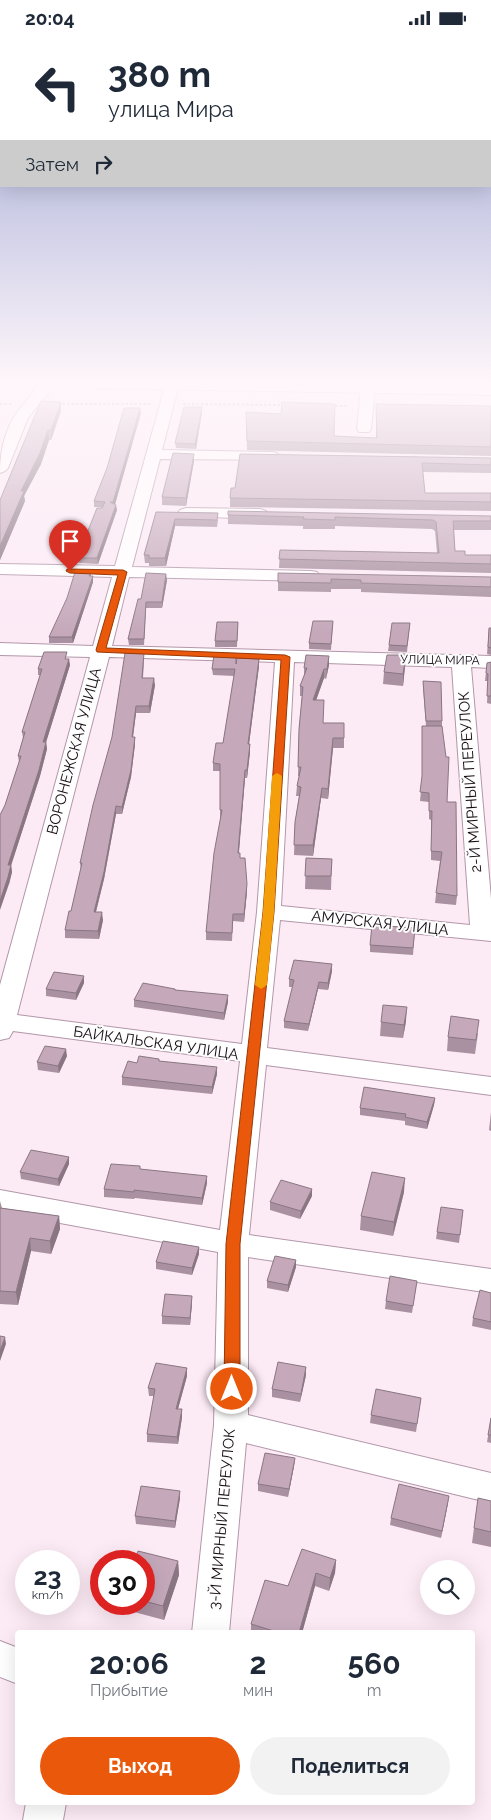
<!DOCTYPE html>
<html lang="ru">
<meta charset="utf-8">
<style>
body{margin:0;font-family:Raleway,sans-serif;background:#f2f2f3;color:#1f2937;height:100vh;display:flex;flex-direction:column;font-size:19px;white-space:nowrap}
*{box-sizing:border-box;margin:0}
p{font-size:16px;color:#747a83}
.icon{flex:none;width:28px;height:28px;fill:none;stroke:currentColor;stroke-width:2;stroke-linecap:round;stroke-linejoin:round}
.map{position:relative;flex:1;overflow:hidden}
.drawer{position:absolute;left:15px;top:1595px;width:460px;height:175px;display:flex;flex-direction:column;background:#fff;border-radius:5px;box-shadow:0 5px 20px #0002}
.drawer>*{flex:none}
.guide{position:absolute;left:0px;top:0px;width:491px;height:152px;box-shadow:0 5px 20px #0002;background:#fff;color:#1f2937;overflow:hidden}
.fabs{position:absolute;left:420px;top:1525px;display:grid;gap:10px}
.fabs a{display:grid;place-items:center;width:55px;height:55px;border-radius:50%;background:#fff;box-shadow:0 5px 20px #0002;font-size:25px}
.speed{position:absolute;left:15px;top:1515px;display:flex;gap:10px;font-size:25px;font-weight:700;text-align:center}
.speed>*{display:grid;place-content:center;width:65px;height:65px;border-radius:50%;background:#fff;box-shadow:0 5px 20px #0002;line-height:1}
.speed small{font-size:12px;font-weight:400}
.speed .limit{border:8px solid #d22;background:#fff;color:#111}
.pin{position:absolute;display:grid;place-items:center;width:42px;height:42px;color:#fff;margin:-51px -21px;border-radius:50% 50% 50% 0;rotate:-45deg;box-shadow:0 0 5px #0007}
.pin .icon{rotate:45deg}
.me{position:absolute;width:55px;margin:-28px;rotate:0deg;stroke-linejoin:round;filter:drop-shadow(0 0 4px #0008)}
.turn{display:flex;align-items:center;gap:18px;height:105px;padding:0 25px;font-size:22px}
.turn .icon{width:65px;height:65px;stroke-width:2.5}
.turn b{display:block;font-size:35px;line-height:42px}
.then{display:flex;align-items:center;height:48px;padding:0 25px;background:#0003;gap:10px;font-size:19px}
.eta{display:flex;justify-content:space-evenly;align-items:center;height:85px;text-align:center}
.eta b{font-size:30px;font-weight:700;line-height:35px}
.cta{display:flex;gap:10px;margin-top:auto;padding:10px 25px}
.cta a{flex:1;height:58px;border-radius:30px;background:#ea580c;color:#fff;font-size:20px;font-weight:700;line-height:58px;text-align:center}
.cta a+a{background:#f2f2f3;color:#1f2937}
.status{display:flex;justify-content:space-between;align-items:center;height:35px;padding:0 25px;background:#fff;direction:ltr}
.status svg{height:14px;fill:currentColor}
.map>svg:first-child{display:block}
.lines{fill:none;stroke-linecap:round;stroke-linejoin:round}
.street-casing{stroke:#b297a9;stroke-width:2}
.primary-casing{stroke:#b297a9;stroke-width:2}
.path{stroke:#a99aa4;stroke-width:2;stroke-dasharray:2.5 2;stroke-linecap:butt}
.street{fill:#fff;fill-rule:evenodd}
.primary{fill:#fff;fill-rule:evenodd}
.wall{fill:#a991a1}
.shaded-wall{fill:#8a7683}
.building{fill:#c5a9bb;stroke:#8a7683}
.route{fill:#ea580c;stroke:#983908}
.slow{fill:#f59e0b}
.labels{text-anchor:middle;stroke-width:4;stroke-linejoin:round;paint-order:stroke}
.far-street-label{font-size:12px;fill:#140b11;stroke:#fdfdfd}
.street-label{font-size:15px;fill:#140b11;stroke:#fdfdfd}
</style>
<div class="status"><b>20:04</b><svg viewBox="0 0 49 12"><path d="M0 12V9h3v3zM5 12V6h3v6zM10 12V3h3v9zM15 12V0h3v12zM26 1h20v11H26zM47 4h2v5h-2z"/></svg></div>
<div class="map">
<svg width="491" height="1785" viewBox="0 0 491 1785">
<rect width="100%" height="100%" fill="#fceaf5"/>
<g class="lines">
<g class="street-casing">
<path id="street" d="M38 348H52L48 358 28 383 8 433 5 436 0 438C0 417 4 398 15 380 23 369 33 361 38 348Z
M166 348 179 349 162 415 272 417 277 418 279 421 277 424 272 425 160 424 132 532 311 536 317 537 320 541 317 545 311 546 129 542 112 611 491 621V633L471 632 491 864V906L280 885 267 1013 491 1042V1060L266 1030 249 1200 491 1234V1258L248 1222V1380L491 1438V1468L246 1408 229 1598H192L214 1390 218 1217 0 1177V1155L220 1195 240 1026 13 996 9 1003 0 1005V950L90 622 0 620V608L93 611 112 542 0 539V529L115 531ZM109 622 275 627 257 877 242 1009 17 980ZM294 627 452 632 470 890 281 871Z
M368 349 375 353 371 394 369 397H359L357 394 361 353Z
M186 473 260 474 266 476 268 479 266 482 260 484 180 481 178 478 180 475Z
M0 1606 18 1613V1649L0 1642Z
M26 1768H66L63 1785H23Z"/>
</g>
<g class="primary-casing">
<path id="primary" d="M90 348H366L491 350V360L98 353 92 351Z"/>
</g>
<path class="path" d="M0 369H12
M58 369H152
M183 369 284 370
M331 371H349"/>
<use href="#street" class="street"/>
<use href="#primary" class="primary"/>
</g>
<path class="wall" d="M61 367V376L51 405H49L41 429 24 461 25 466 0 525V465Z
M376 369 491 371V421L247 415 246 377 334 401 376 403Z
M202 377 196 414 176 413 175 408Z
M141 378 115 469 117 475 98 529 79 528 78 523 85 508V503L102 472H94V466Z
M240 419 491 423V438L423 437 425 458H491V476L230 472V463L235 453Z
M194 426 186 471 162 470V462Z
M156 477 218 485 217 492 175 491 166 531H149V528H145L144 520Z
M228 480 491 481V495H454L455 516 465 520H491V538L279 533 280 515 437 518 435 496 432 494 335 491V494H303V491L228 489Z
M91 538V541L93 547 73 608H49V602Z
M278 538 491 542V562L361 557V554H331V557L278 556Z
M167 545 162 573H146L144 610H129L128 604 141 564Z
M333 586 331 615 309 614V608Z
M238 587 237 612H215V606Z
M410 588 407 617 388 616 389 610Z
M489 593H491V620L487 619Z
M406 620 403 651 383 649 384 637Z
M68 624 70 630 46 707 47 714 40 741 11 830 12 837 9 849 5 770 19 727 18 721 23 703 22 697 40 640H38V634Z
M259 624V631L249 709H250V717L247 743H245L239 818 247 856 244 887 233 886 232 906 206 905V897L221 782H220V736H213V728L223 708 234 641 213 640 212 634 236 626Z
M144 625 143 643 155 650 150 678H136L133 702H135V709L131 742 122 779H116L104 844 96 877 103 885 99 904 65 903V895L71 876 81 835 80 828Z
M491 627V674V669L487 668 488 646H485L487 628Z
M329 630 326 644 324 643 316 665 323 688 344 703V713H333L328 764 321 763 313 821 294 820 295 787 299 761H296L297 751 299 741H298L299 694 302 661H300V651L304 642V633Z
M423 646 442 686V691L447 767 457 861 456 870 435 868 440 826 431 825V785L429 784V767L420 766 422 746V691H426L423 652Z
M306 823 332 824 331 855 305 854Z
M415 893 413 920 370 917V910Z
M332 936 328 955 318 954 308 996 284 993V986L293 952H289V944Z
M84 948 76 965 46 961V954Z
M175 955 228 967 224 985 134 972V965Z
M406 986 403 1003 380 1001 381 987Z
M478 998 475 1019 447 1016 448 1002Z
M67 1021 59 1038 38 1035 37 1027Z
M160 1026 217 1039 212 1059 122 1050V1042Z
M435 1063 434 1070 427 1094 405 1090V1086L360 1080V1073Z
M491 1077V1096L489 1095Z
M69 1122V1129L59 1151 21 1144 20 1137Z
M140 1131V1134L207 1148 202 1170 135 1163 134 1164 104 1162V1154Z
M312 1154V1161L300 1184 270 1175V1167Z
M404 1157 393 1201 360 1195 361 1181Z
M0 1166 2 1173 59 1181 60 1194 51 1219 31 1216 18 1270 0 1269Z
M463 1175 459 1208 436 1204 437 1197Z
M199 1212V1219L192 1240 156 1234V1227Z
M296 1225V1232L288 1257 267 1253V1246Z
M417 1246 412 1278 385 1274 386 1266Z
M491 1258V1295L472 1291 473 1283Z
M192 1268 190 1290 162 1289V1281Z
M306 1340 300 1367 272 1362V1354Z
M187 1341 178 1374H182V1382L178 1409 147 1407V1399L154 1361H149L148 1353Z
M421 1363 416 1397 370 1388 371 1380Z
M491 1383V1408L487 1407Z
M295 1423 294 1431 288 1462 258 1456V1449Z
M180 1463 175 1493 136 1489 135 1481Z
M478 1463 491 1466V1512L472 1508Z
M448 1468 441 1503 390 1490 391 1483Z
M336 1525 335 1538 329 1556 315 1551 302 1598H251V1589L288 1551Z
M144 1526H178L179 1540 164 1585 123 1574 122 1569H144Z"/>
<path class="shaded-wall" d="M61 367V376L51 405V395Z
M202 372V377L196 414 195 409Z
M140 373 141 378 114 473 113 467Z
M48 395 49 405 41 429 24 461 25 466 0 525V511L21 456Z
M194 419V426L186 471V463Z
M116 470 117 475 98 529 97 523Z
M175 484V491L166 531 165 523Z
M166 539 167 545 162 573V567Z
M93 541V547L73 608 72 602Z
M406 620 405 632 403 651V639Z
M329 621V630L326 644 327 634Z
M69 624 70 630 44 714 43 707Z
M259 624V631L248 717V709Z
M324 634V643L313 674V665Z
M154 643 155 650 150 678 149 671Z
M136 671V678L132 709V702Z
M135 702V709L131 742 122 779V772Z
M333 703V713L328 764V754Z
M46 707 47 714 40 741 9 837 8 830Z
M250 709V717L247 743V735Z
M245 735V743L238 826V818Z
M322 753 321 763 313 821V810Z
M116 771V779L104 844 94 884V877Z
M11 830 12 837 9 849 0 875V866Z
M247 849V856L244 887V879Z
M102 877 103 885 99 904 98 896Z
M332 929V936L328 955V948Z
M84 941V948L76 965V958Z
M319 947 318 954 308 996 309 989Z
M228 960V967L224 985V978Z
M407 972 406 986 403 1003 404 990Z
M66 1014 67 1021 59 1038 58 1031Z
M217 1032V1039L212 1059V1052Z
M435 1063 434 1070 427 1094V1087Z
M69 1122V1129L59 1151 58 1144Z
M207 1141V1148L202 1170V1163Z
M405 1143 404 1157 393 1201 394 1187Z
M312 1154V1161L300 1184 301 1176Z
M59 1181 60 1194 51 1219 50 1206Z
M30 1203 31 1216 18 1270 16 1257Z
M199 1212V1219L192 1240V1233Z
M296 1225V1232L288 1257V1250Z
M192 1261V1268L190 1290V1283Z
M5 1302 6 1309 0 1326V1316Z
M306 1332V1340L300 1367 301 1359Z
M187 1333V1341L176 1381V1374Z
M182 1374V1382L178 1409 177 1402Z
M295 1423 294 1431 288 1462 289 1454Z
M180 1456V1463L175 1493V1486Z
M449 1461 448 1468 441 1503 442 1496Z
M336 1525 335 1538 329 1556 330 1543Z
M178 1526 179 1540 164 1585 163 1571Z
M316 1538 315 1551 302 1598H299Z"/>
<path class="building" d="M41 366 61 367 51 395H48L40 418 21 456H24L0 511V465Z
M282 367 335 369 334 401 377 403 376 369 491 371V412L247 406 246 377 281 379Z
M184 372H202L195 409 175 408Z
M124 373H140L113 467H110L116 470 97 523H78L88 503H85L97 473H102L105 467 94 466 107 433Z
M173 418 194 419 186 463 162 462Z
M240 419 491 423V430L422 428 425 458H491V467L230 463 231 453H235Z
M228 476 491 481V486H453L455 516H465V520H491V529L279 524 280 515 439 518 436 487 433 485 335 482V485L303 484 304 482 228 480Z
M156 477 218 478 217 485 175 484 165 523H149V520H144Z
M75 537 91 538 89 541H93L72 602H49L67 563Z
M146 538 166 539 162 567H146L144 604H128L138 564H141Z
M278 538 491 542V552L361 548V545L331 544V548L278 547Z
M313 586H333L331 609 309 608Z
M217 587H238L237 606H215Z
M392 588H410L407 611 389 610Z
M489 593H491V613L488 612Z
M44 617H67L65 624H69L43 707H46L39 735 8 830H11L8 842 0 866V780L5 770 21 721H18L25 697H22L42 634H38Z
M125 618H144L142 643H154L149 671H136L132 702H135L131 735 122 772 116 771 104 837 94 877H102L98 896 65 895 69 876H71L82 828H80L93 770 112 702Z
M214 620 236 621V629L237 623 259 624 248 709H250L247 735H245L238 818H240V823H245L247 849 244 879H233L232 898 206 897 214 818 222 775H220V729L213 728 216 708H223L235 634H212Z
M306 620 329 621 327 634H324L313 665H324L323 688H344V703H333L328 754 322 753 313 810H294L295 787 301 752 297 751 301 732H298L299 694 303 652 300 651 307 633H304Z
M387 620H406L403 639 384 637Z
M491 627V661H487L488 639 486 638 487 628Z
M423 646 441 647 442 686H426Z
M422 691H442L446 722H449L447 767H456L457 861 436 858 442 817 431 816 432 776H429V758L420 757 422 741Z
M306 823 332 824 331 841H305Z
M372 890 415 893 413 913 370 910Z
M294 925 332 929 328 948 319 947 309 989 284 986 294 945 289 944Z
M54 937 84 941 76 958 46 954Z
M143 948 175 954V955L228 960 224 978 134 965Z
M383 970 407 972 404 990 381 987Z
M451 981 479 985 476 1005 448 1002Z
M45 1011 66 1014 58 1031 37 1027Z
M139 1021 159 1024V1026L217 1032 212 1052 122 1042 128 1026 137 1028Z
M364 1052 435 1063 427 1087 405 1082 406 1079 360 1073Z
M31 1115 69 1122 58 1144 20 1137Z
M111 1129 140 1131V1134L207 1141 202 1163 134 1155V1157L104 1154Z
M372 1137 405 1143 394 1187 361 1181Z
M281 1145 312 1154 301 1176 270 1167Z
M441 1172 463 1175 460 1200 437 1197Z
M0 1173 59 1181 50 1206 30 1203 16 1257 0 1256Z
M163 1206 199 1212 192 1233 156 1227Z
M275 1221 296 1225 288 1250 267 1246Z
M390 1241 417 1246 413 1271 386 1266Z
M480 1255 491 1258V1287L473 1283Z
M165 1259 192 1261 190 1283 162 1281Z
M0 1301 5 1302 0 1316Z
M278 1327 306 1332 301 1359 272 1354Z
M156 1328 187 1333 176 1374H182L177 1402 147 1399 155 1354 148 1353Z
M376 1354 421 1363 417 1389 371 1380Z
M491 1383V1400H488Z
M265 1418 295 1423 289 1454 258 1449Z
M399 1449 449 1461 442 1496 391 1483Z
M141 1451 180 1456 175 1486 135 1481Z
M478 1463 491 1466V1497L474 1493Z
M302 1514 336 1525 330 1543 316 1538 299 1598H280L251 1589 265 1545 288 1551Z
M138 1516 178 1526 163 1571 144 1566V1526H134Z"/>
<linearGradient id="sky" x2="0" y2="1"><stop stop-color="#99a2d2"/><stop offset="0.58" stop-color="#fef6fa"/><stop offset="1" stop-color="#fef6fa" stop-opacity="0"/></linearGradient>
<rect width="491" height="598" fill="url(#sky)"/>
<path class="route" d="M67 534 123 535 127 537 106 613 285 620 290 622 274 877 240 1209V1354L237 1358 232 1360 226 1358 224 1354 226 1209 263 877 281 625 97 617 96 615 118 540 70 538 66 536Z"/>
<path class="slow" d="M277 738 282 741 274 877 267 950 261 954 255 950 263 877 272 741Z"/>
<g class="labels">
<g class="far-street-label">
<text transform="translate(440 625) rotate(1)" y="4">УЛИЦА МИРА</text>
</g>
<g class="street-label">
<text transform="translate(74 716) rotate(-75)" y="5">ВОРОНЕЖСКАЯ УЛИЦА</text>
<text transform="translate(470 747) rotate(-94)" y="5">2-Й МИРНЫЙ ПЕРЕУЛОК</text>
<text transform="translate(380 888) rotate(6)" y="5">АМУРСКАЯ УЛИЦА</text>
<text transform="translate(156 1008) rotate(8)" y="5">БАЙКАЛЬСКАЯ УЛИЦА</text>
<text transform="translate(222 1484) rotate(-85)" y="5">3-Й МИРНЫЙ ПЕРЕУЛОК</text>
</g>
</g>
</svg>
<div class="fabs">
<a><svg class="icon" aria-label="search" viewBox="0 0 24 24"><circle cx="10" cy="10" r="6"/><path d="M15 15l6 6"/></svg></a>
</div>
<div class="speed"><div>23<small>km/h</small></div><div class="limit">30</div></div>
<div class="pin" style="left:70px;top:536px;background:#d93025"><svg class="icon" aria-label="arrive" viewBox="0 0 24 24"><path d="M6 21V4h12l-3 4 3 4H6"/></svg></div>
<svg class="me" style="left:232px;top:1354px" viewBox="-20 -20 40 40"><circle r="17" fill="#ea580c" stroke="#fff" stroke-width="3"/><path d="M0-11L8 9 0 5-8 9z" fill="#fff"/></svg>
<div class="guide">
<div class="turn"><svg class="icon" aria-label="left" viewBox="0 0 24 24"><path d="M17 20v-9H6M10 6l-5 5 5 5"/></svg><div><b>380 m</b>улица Мира</div></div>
<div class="then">Затем<svg class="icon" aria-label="right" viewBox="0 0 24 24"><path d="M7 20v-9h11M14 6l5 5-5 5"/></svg></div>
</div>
<section class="drawer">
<div class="eta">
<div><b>20:06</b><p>Прибытие</p></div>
<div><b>2</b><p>мин</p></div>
<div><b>560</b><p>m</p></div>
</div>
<div class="cta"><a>Выход</a><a>Поделиться</a></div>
</section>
</div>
